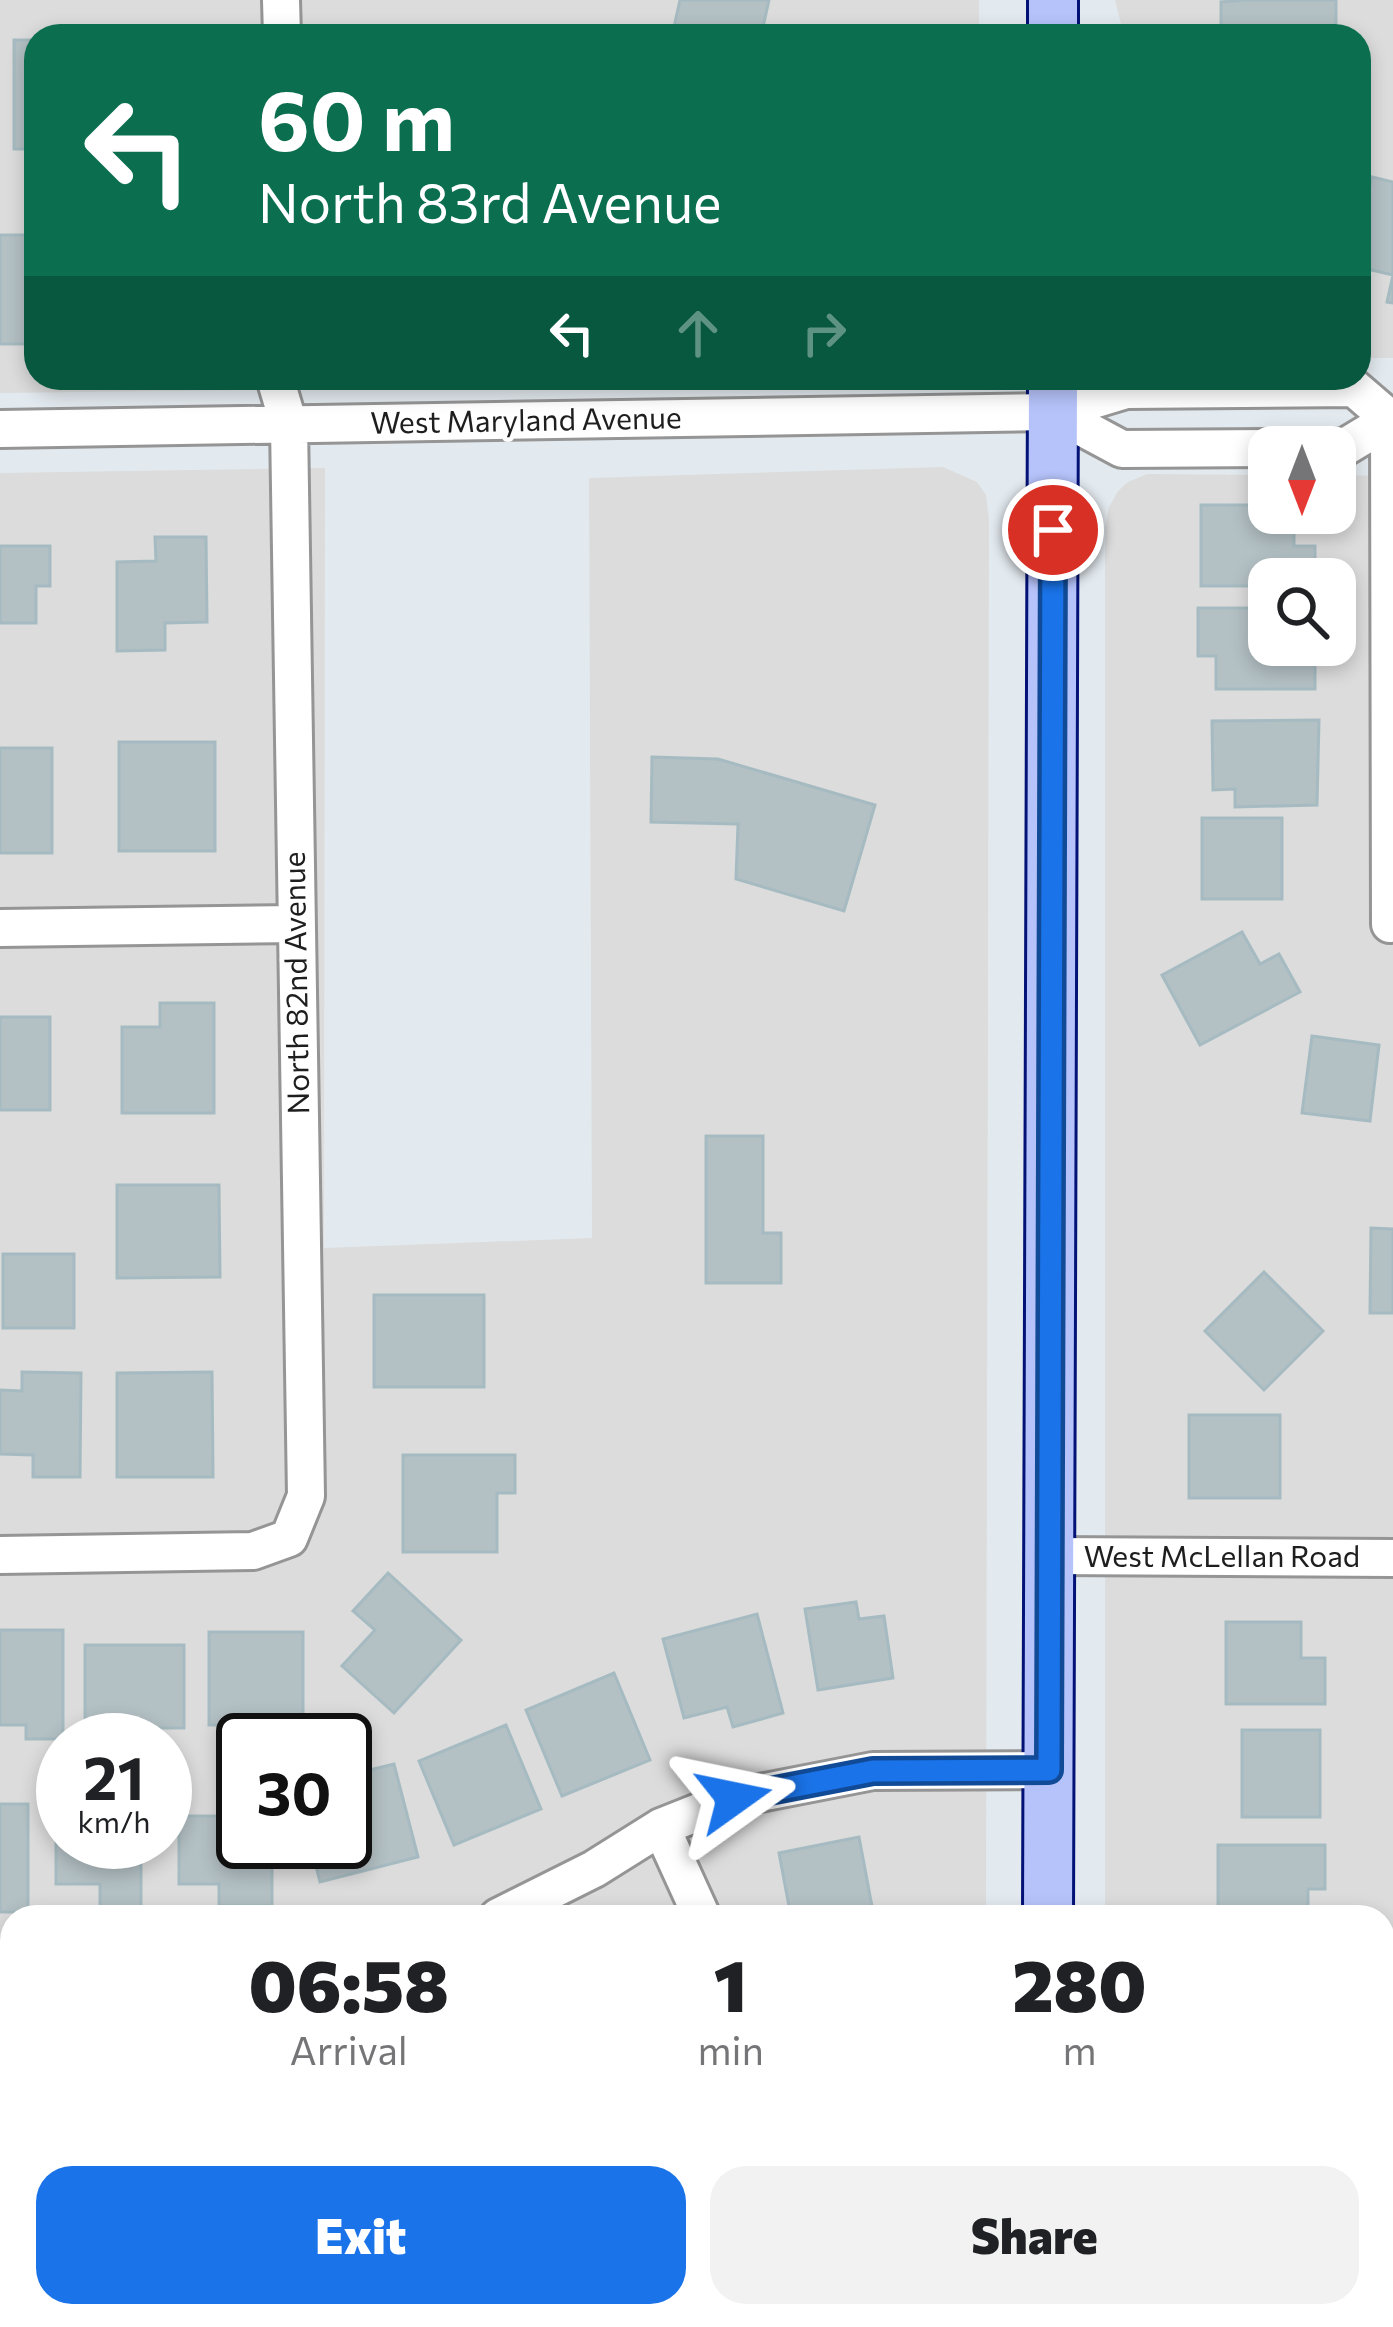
<!DOCTYPE html>
<style>
body{margin:0;font-family:Commissioner,sans-serif;background:#f2f2f2;color:#202124;height:100vh;display:flex;flex-direction:column;font-size:45px;white-space:nowrap}
*{box-sizing:border-box;margin:0}
p{font-size:39px;color:#757577}
.icon{flex:none;width:66px;height:66px;fill:none;stroke:currentColor;stroke-width:2;stroke-linecap:round;stroke-linejoin:round}
.map{position:relative;flex:1;overflow:hidden}
.sheet{position:absolute;left:0px;top:1905px;width:1395px;height:423px;display:flex;flex-direction:column;background:#fff;border-radius:36px 36px 0 0;box-shadow:0 6px 18px #0003}
.sheet>*{flex:none}
.guide{position:absolute;left:24px;top:24px;width:1347px;height:366px;border-radius:36px;box-shadow:0 6px 18px #0003;background:#0b6e4f;color:#fff;overflow:hidden}
.needle{width:78px;rotate:180deg}
.controls{position:absolute;left:1248px;top:426px;display:grid;gap:24px}
.controls a{display:grid;place-items:center;width:108px;height:108px;border-radius:24px;background:#fff;box-shadow:0 6px 18px #0003;font-size:60px}
.speed{position:absolute;left:36px;top:1713px;display:flex;gap:24px;font-size:60px;font-weight:700;text-align:center}
.speed>*{display:grid;place-content:center;width:156px;height:156px;border-radius:50%;background:#fff;box-shadow:0 6px 18px #0003;line-height:1}
.speed small{font-size:30px;font-weight:400}
.speed .limit{border:6px solid #111;border-radius:18px;background:#fff;color:#111}
.pin{position:absolute;display:grid;place-items:center;width:102px;height:102px;color:#fff;margin:-51px;border:6px solid #fff;border-radius:50%;box-shadow:0 3px 12px #0007}
.me{position:absolute;width:132px;margin:-66px;rotate:78deg;stroke-linejoin:round;filter:drop-shadow(0 0 9px #0008)}
.turn{display:flex;align-items:center;gap:42px;height:252px;padding:0 36px;font-size:54px}
.turn .icon{width:156px;height:156px;stroke-width:2.5}
.turn b{display:block;font-size:84px;line-height:102px}
.lanes{display:flex;align-items:center;height:114px;padding:0 36px;background:#0003;justify-content:center;gap:60px;direction:ltr}
.lanes .off{opacity:.35}
.eta{display:flex;justify-content:space-evenly;align-items:center;height:204px;text-align:center}
.eta b{font-size:72px;font-weight:800;line-height:84px}
.primary-button{display:flex;gap:24px;margin-top:auto;padding:24px 36px}
.primary-button a{flex:1;height:138px;border-radius:36px;background:#1a73e8;color:#fff;font-size:48px;font-weight:800;line-height:138px;text-align:center}
.primary-button a+a{background:#f2f2f2;color:#202124}
.map>svg:first-child{display:block}
.residential{fill:#dbdcdb;fill-rule:evenodd}
.building{fill:#b3c0c4;stroke:#a6bbc1;stroke-width:3}
.lines{fill:none;stroke-linecap:round;stroke-linejoin:round}
.minor-casing{stroke:#959595;stroke-width:42}
.secondary-casing{stroke:#031276;stroke-width:54}
.minor{stroke:#fff;stroke-width:36}
.secondary{stroke:#b6c3fa;stroke-width:48}
.route-casing{stroke:#114b97;stroke-width:30}
.route{stroke:#1a73e8;stroke-width:21}
.labels{text-anchor:middle;stroke-width:9;stroke-linejoin:round;paint-order:stroke}
.street-label{font-size:30px;fill:#1e1e1e;stroke:#fff}
</style>
<div class="map">
<svg width="1393" height="2327" viewBox="0 0 1393 2327">
<rect width="100%" height="100%" fill="#e3eaef"/>
<path class="residential" d="M0 0H979V36H36V378H686L386 388 0 393Z
M1115 0H1393V358H1359V36H1124Z
M943 467 977 482 986 495 989 520 986 1917H12V2316H985V2327H0V473L325 468 324 1248 592 1238 589 478ZM63 1740H165V1842H63ZM243 1740H345V1842H243Z
M1147 474 1269 475V513H1335V475L1393 476V2327H1106V2316H1383V1917H1105V527L1109 507 1118 491 1128 482ZM1269 579H1335V645H1269Z"/>
<path class="building" d="M680 0H769L761 36H672Z
M1246 0H1336V36H1221V2Z
M14 40H36V149H14Z
M1372 177 1393 182V303L1387 302 1393 275 1359 267V234Z
M0 235H36V310H31V344H0Z
M1201 505H1269V513H1294V546H1315V579H1269V586H1201Z
M155 537H206L207 622 165 623V650L117 651V562L156 561Z
M0 546H50V586H36V623H0Z
M1198 608H1269V645H1315V689H1216V656H1198Z
M1319 720 1317 805 1235 807V789L1213 790 1212 721Z
M119 742H215V851H119Z
M0 748H52V853H0Z
M652 757 718 759 875 805 844 911 736 879 738 824 651 822Z
M1202 818H1282V899H1202Z
M1242 932 1260 964 1279 954 1300 992 1200 1045 1162 975Z
M160 1003H214V1113H122V1027H160Z
M0 1017H50V1110H0Z
M1312 1036 1379 1045 1370 1121 1302 1113Z
M706 1136H763V1233H781V1283H706Z
M117 1185H219L220 1277 117 1278Z
M1371 1228 1393 1229V1313H1370Z
M3 1254H74V1328H3Z
M1264 1272 1323 1331 1264 1390 1205 1331Z
M374 1295H484V1387H374Z
M22 1372 81 1373 80 1477H33V1455L0 1454V1390L22 1391Z
M212 1372 213 1477H117V1373Z
M1189 1415H1280V1498H1189Z
M403 1455H515V1493H497V1552H403Z
M388 1573 461 1640 394 1713 342 1666 375 1630 353 1611Z
M856 1602 859 1619 884 1616 893 1678 818 1690 805 1609Z
M757 1614 783 1713 733 1727 727 1707 684 1718 663 1639Z
M1226 1622H1301V1658H1325V1704H1226Z
M0 1630H63V1739H26V1725H0Z
M209 1632H303V1740H265V1725H209Z
M85 1645H184V1728H85Z
M614 1673 650 1760 562 1796 526 1710Z
M506 1725 541 1809 454 1845 419 1761Z
M1242 1730H1320V1817H1242Z
M394 1764 418 1857 320 1882 310 1842H345V1776Z
M233 1799H243V1842H272V1906H219V1884H179V1816H233Z
M0 1804H28V1912H0Z
M56 1827H63V1842H141V1907H100V1884H56Z
M859 1837 874 1917H791L779 1853Z
M1218 1845H1325V1889H1308V1917H1218Z
M0 2065H12V2146H0Z
M0 2243H12L14 2327H0Z
M1393 2245V2325L1370 2326V2316H1383L1384 2246Z
M102 2316H136V2327H102Z
M223 2316H262V2327H223Z
M348 2316H379V2327H348Z
M467 2316H506V2327H467Z
M594 2316H626V2325H594Z"/>
<g class="lines">
<g class="minor-casing">
<path id="minor" d="M281 0 282 36
M1053 412 1122 449 1269 448
M1389 418 1390 924
M0 429 1053 412 1126 390 1354 388 1389 418
M1335 448 1345 447 1393 418
M0 928 296 924
M0 1555 253 1551 289 1538 306 1496 289 425 275 378
M1051 1556 1393 1558
M661 1827 702 1917
M498 1917 594 1869 661 1827 734 1798 873 1771 1049 1770
M0 1987 12 1986
M738 2316 739 2327"/>
</g>
<g class="secondary-casing">
<path id="secondary" d="M1053 0V36
M1048 1917 1053 378
M1044 2327V2316"/>
</g>
<use href="#minor" class="minor"/>
<use href="#secondary" class="secondary"/>
</g>
<g class="lines">
<g class="route-casing">
<path id="route" d="M734 1798 873 1771 1049 1770 1053 530"/>
</g>
<use href="#route" class="route"/>
</g>
<g class="labels">
<g class="street-label">
<text transform="translate(526 421) rotate(-1)" y="10">West Maryland Avenue</text>
<text transform="translate(297 983) rotate(-91)" y="10">North 82nd Avenue</text>
<text x="1222" y="1567">West McLellan Road</text>
</g>
</g>
</svg>
<div class="controls">
<a><svg class="needle" viewBox="-14 -14 28 28"><path d="M0-13l5 13h-10z" fill="#e53935"/><path d="M0 13l5-13h-10z" fill="#757577"/></svg></a>
<a><svg class="icon" aria-label="search" viewBox="0 0 24 24"><circle cx="10" cy="10" r="6"/><path d="M15 15l6 6"/></svg></a>
</div>
<div class="speed"><div>21<small>km/h</small></div><div class="limit">30</div></div>
<div class="pin" style="left:1053px;top:530px;background:#d93025"><svg class="icon" aria-label="arrive" viewBox="0 0 24 24"><path d="M6 21V4h12l-3 4 3 4H6"/></svg></div>
<svg class="me" style="left:734px;top:1798px" viewBox="-20 -20 40 40"><path d="M0-17L14 15 0 8-14 15z" fill="#1a73e8" stroke="#fff" stroke-width="4"/></svg>
<div class="guide">
<div class="turn"><svg class="icon" aria-label="left" viewBox="0 0 24 24"><path d="M17 20v-9H6M10 6l-5 5 5 5"/></svg><div><b>60 m</b>North 83rd Avenue</div></div>
<div class="lanes"><svg class="icon" aria-label="left" viewBox="0 0 24 24"><path d="M17 20v-9H6M10 6l-5 5 5 5"/></svg><svg class="icon off" aria-label="ahead" viewBox="0 0 24 24"><path d="M12 20V5M6 11l6-6 6 6"/></svg><svg class="icon off" aria-label="right" viewBox="0 0 24 24"><path d="M7 20v-9h11M14 6l5 5-5 5"/></svg></div>
</div>
<section class="sheet">
<div class="eta">
<div><b>06:58</b><p>Arrival</p></div>
<div><b>1</b><p>min</p></div>
<div><b>280</b><p>m</p></div>
</div>
<div class="primary-button"><a>Exit</a><a>Share</a></div>
</section>
</div>
